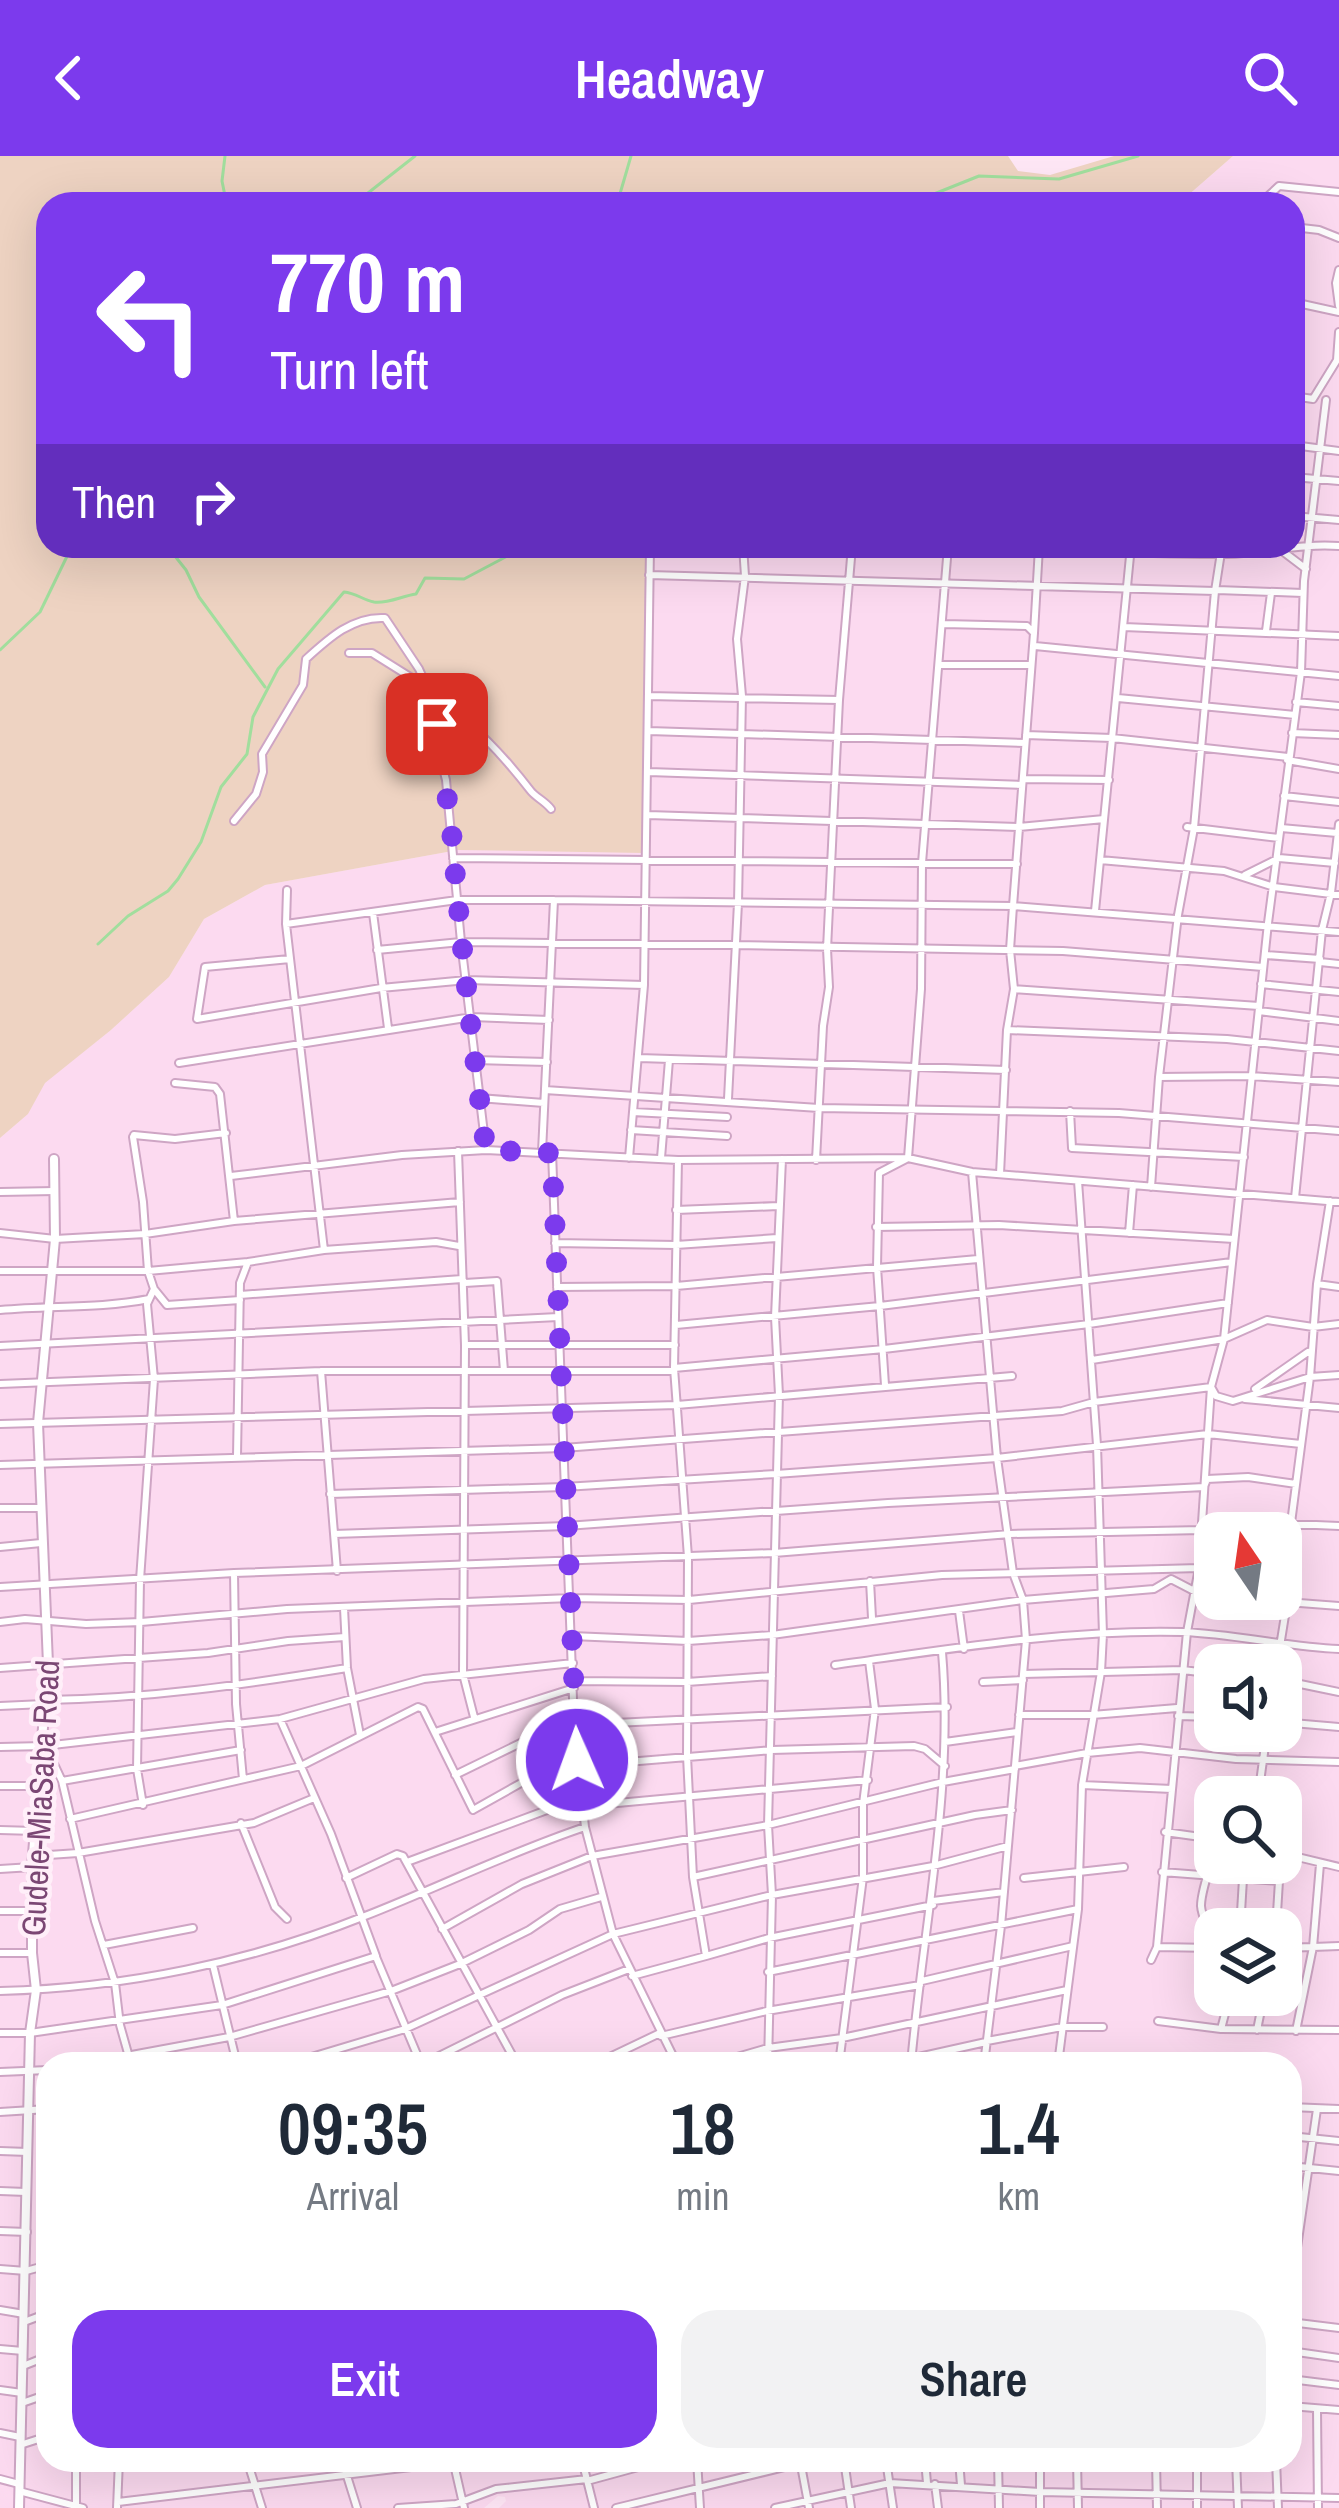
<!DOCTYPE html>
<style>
body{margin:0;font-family:"Archivo Narrow",sans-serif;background:#f2f2f3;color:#1f2937;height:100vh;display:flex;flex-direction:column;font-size:45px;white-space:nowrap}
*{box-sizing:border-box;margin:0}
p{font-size:39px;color:#747a83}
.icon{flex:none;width:66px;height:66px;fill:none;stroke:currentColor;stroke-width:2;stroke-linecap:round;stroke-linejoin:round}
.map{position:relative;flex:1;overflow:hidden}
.drawer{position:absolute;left:36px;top:1896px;width:1266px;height:420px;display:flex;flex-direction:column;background:#fff;border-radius:36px;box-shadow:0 12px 48px #0002}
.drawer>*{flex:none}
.banner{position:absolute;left:36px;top:36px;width:1269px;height:366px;border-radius:36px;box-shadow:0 12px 48px #0002;background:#7c3aed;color:#fff;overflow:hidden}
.needle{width:78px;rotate:347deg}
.tools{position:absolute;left:1194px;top:1356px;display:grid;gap:24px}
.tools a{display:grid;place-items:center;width:108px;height:108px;border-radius:24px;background:#fff;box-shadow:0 12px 48px #0002;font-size:60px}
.pin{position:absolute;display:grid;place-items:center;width:102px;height:102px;color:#fff;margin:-51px;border-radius:24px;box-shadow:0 6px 18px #0006}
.me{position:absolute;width:132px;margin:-66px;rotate:358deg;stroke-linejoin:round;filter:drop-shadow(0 0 9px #0008)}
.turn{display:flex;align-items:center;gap:42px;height:252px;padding:0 36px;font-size:54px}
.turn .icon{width:156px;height:156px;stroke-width:2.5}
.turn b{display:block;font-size:84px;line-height:102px}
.then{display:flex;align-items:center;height:114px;padding:0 36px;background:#0003;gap:24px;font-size:45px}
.eta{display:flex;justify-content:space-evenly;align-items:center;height:204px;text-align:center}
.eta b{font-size:72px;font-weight:600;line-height:84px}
.action{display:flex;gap:24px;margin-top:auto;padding:24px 36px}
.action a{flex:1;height:138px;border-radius:36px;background:#7c3aed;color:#fff;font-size:48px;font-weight:600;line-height:138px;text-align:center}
.action a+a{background:#f2f2f3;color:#1f2937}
header{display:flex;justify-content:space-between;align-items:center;height:156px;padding:0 36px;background:#7c3aed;color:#fff;font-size:54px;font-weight:600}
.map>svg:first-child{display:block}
.residential{fill:#fcdaf0;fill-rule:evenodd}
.green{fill:#eed3c2}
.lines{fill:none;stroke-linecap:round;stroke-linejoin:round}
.stream{stroke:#a1de9d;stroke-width:3}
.minor-casing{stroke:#cea5c4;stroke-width:10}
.tertiary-casing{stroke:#cea5c4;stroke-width:12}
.minor{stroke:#fff;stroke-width:6}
.tertiary{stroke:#fff;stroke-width:8}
.route{stroke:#7c3aed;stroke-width:21;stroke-dasharray:0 37.8}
.labels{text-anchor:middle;stroke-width:9;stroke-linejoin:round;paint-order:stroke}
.street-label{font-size:33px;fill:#7b4774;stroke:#ffeff9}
</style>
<header><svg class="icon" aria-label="back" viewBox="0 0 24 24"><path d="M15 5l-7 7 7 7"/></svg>Headway<svg class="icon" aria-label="search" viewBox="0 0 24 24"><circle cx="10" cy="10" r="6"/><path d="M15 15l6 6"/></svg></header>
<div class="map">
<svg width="1339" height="2352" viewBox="0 0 1339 2352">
<rect width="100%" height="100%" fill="#fee6f5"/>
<path class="residential" d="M1233 0H1339V2352H499L506 2345 505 2341 498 2340 484 2352H0V982L28 958 44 927 111 874 169 821 204 763 265 729 458 694 644 696 647 390H1293V48H1178ZM1215 1377H1281V1443H1215ZM1215 1509H1281V1575H1215ZM1215 1641H1281V1707H1215ZM1215 1773H1281V1839H1215ZM48 1908H1290V2304H48Z"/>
<path class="green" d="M0 0H1008L1018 15 1050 19 1114 0H1233L1178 48H48V390H647L644 697 458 694 265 729 204 763 169 821 111 874 45 927 28 958 0 982Z"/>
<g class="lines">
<path class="stream" d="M225 0 222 25 226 45 231 48
M354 48 415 0
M617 48 631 0
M909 48 979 20 1059 23 1138 0
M167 390 186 414 199 441 265 531
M0 494 40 456 72 390
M98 788 128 760 168 735 178 723 201 686 221 631 247 598 253 561 278 513 344 436C356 437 363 444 374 446 387 448 402 440 416 438L425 422 464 423 513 397 533 396 541 390"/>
<g class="minor-casing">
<path id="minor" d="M1265 43 1279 30 1339 36
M1293 71 1319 74 1339 82
M1339 114 1336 127 1339 150
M1293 146 1339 156
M1293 240 1313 243
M1313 243 1337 204 1339 176
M1293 289 1339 295
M1293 321 1339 325
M1293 360 1339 364
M974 390C1058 392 1144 399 1227 398 1265 397 1302 387 1339 390
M1281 394 1306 413
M649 419 1215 435 1222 390
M1217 434 1303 437
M944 468 1027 470 1034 477 1013 750 1010 794 1014 833 1007 874 1000 1018
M1124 471 1339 480
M1266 475 1271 437
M1034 477 1039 391
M1035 490 1339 520
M349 497H372L423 529
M941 509H1031
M648 540 839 544
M1118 542 1295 559
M434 543C470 563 506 603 530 634 536 642 544 644 551 653
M1296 546 1339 550
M649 575 1025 587
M1292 577 1339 579
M1026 579 1112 582 1288 601
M1287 604 1339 613
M649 616 1022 629
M1023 623 1109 624
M1284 640 1339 646
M648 659 1019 671 1104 663
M234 665 256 638 263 616 262 598 303 529 306 503C329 482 353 460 385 462L419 513 437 553 436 585 446 624 461 786 486 994
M1187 671 1279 682
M1281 672 1337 677
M453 702 1017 708
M1100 704 1224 715 1274 731 1339 739
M1245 719 1279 702 1335 707
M287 734 286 768 324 1094
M1095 755 1131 390
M373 757 388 872
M286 768 457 744H554L1013 750 1339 776
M377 794 461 786 734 789 1063 795 1263 811
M1265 799 1320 803
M290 803 205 811 197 863 381 832 467 824 644 829
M1320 806 1339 808
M1261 828 1339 836
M1014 833 1259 850
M1259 855 1339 865
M1007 874 1227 883 1339 895
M639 902 1006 914
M476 904 547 906
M179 907 472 861 549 864
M1159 921 1251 920 1339 926
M175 927 215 931 220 938 234 1065
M545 934 819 952 1119 957 1339 975
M479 942 544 947
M728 943 738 747 742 540 737 483 745 420 743 390
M1070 955 1072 992 1244 1001
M633 956 727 961
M631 974 727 980
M134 979 175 983 226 977
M133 981 143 1046 148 1115 154 1133 147 1148 154 1223 140 1424 137 1613 143 1649
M458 995 465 1189 463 1518 474 1561
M542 996 554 744
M552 996 574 1569 585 1671 613 1778 677 1908
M629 1002 644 829 650 390
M661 1002 669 904
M678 1004 674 1212 688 1401 687 1600 693 1721 706 1800 769 1782 933 1749
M816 1004 823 870 829 831 827 793 839 544 852 390
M972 1016 997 1302 1013 1417 1023 1444 1026 1484 1001 1770 984 1908
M231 1020 402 999 486 994 678 1004 908 1002 972 1016 1339 1046
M1151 1031 1159 921 1178 759 1194 672 1215 435
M0 1036 55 1035
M1295 1042 1322 774 1331 737 1339 668
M676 1054 778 1050
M876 1071 999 1069 1234 1083
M0 1077 55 1083 145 1078 234 1065 460 1046
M1129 1077 1133 1029
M555 1087 676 1089 777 1082
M0 1115H148L248 1106
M1317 1128 1339 1131
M557 1131 676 1130 978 1103
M154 1133 167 1149 240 1144
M240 1139 462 1123 465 1127 497 1125 504 1215
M0 1154C51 1149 97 1153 149 1143
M676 1169 880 1150 1232 1106
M465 1189H675
M0 1190 558 1161
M1092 1204 1224 1183 1267 1164 1313 1171 1339 1168
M674 1212 884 1193 1089 1168 1228 1147
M321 1215 337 1415
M0 1228 321 1215H674
M885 1229 877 1111 879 1017 908 1002 921 833 922 707 948 390
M1255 1233 1308 1196
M1245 1243 1339 1252
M0 1268 677 1249 1012 1220
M237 1300 240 1127 248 1106 324 1094 436 1086 459 1090
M0 1309 563 1292 1062 1255 1094 1246 1211 1231 1216 1240 1233 1245 1310 1221 1339 1219
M330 1338 564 1331 776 1318 997 1302 1208 1278 1301 1288
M0 1352H39
M334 1378 566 1370 888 1347 1204 1331 1207 1323 1248 1321 1296 1328
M0 1391 41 1387
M234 1417 236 1548 243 1623
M870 1425 872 1462
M0 1431 234 1417 774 1397 1010 1378 1202 1374 1247 1366 1339 1370
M1247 1443 1339 1450
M344 1452 347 1512 360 1579
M959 1455 964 1493
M0 1466 25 1463 86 1468 141 1466 287 1453 571 1442 689 1444 942 1419 1199 1412
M572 1480 688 1485 772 1479 1023 1444 1154 1433 1171 1423 1196 1436 1215 1439
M835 1509C950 1493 1067 1473 1183 1476 1235 1478 1287 1491 1339 1493
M1277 1509 1287 1447 1291 1367 1310 1221 1317 1128 1330 1045
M0 1512 208 1497 288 1485 345 1481
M1023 1518 1183 1514 1215 1518
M1281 1524 1339 1536
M574 1525 687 1526 772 1520
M983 1526 1023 1524
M47 1544C153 1542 242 1529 347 1512
M0 1550 44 1548
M1019 1559H1092L1177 1552
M1178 1560 1215 1561
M1281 1566 1339 1571
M574 1569 947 1551
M435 1576 574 1532
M945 1586 1017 1576
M0 1591 44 1590 280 1563 424 1523 573 1507
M43 1600 55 1610 62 1625 95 1765 115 1827 120 1869 131 1908
M578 1610 772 1594 914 1590 925 1593 945 1610
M1015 1610 1087 1597 1140 1592 1236 1603 1339 1606
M455 1619 574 1561
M62 1625 241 1594
M1082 1629 1172 1633
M0 1630H38
M1258 1641 1267 1575
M585 1650 868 1624
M70 1663 301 1610 418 1551 423 1553 473 1654 521 1627 577 1604
M241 1667 275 1751 287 1763
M0 1674 35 1675
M1165 1676 1215 1683
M1285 1698 1339 1711
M34 1700 78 1697 254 1667 314 1642
M407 1706 582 1641
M0 1713 32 1711
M1162 1716 1279 1725 1285 1698
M1208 1717C1205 1727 1201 1740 1201 1750 1202 1765 1213 1776 1213 1792
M693 1721 975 1659 1012 1654
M346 1722 397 1698 403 1700 517 1908
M1024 1722 1124 1711
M933 1745 1004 1736
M0 1755H31
M442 1773 522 1728 592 1700 768 1669 943 1626 1015 1613
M1240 1773 1243 1723
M1276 1773 1279 1725
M104 1789 193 1772
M1157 1791 1213 1792
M1281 1792 1313 1791 1320 1708
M0 1797H32
M376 1801 421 1908
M1151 1804 1157 1791 1187 1476 1199 1412 1211 1231 1224 1183 1268 767 1301 516 1304 425 1326 244
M213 1809 237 1908
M768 1816 1078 1753
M632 1820 706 1800
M922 1825 1073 1790
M0 1835C124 1832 250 1806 365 1760 439 1731 510 1696 585 1671
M1158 1865 1221 1873 1230 1839
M1221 1873 1339 1874
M1257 1874 1264 1839
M1296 1875 1313 1791 1339 1790
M0 1877H30L222 1849 376 1800 331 1678 280 1563
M661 1880 767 1855 920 1829
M987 1885 1062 1871H1103
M83 1908 229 1881 391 1835 460 1808 529 1774 560 1753 601 1741
M288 1908 405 1873 613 1778 772 1739 933 1710 1008 1690
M423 1908 562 1839 629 1813
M595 1908 660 1877
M713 1908 768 1892 842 1882 1067 1834
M768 1908 772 1739 768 1669 779 1239 775 1161 782 1003
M839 1908 863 1721V1648L875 1553 869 1505
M887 1908 986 1886
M911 1908C923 1771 954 1634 942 1496
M1058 1908 1078 1753 1082 1629 1101 1516 1103 1478 1097 1289 1078 1025
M0 1916 48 1914
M1290 1951 1339 1953
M0 1956 48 1953
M1290 1980 1339 1985
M0 1995 28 1996
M1290 2010 1339 2015
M0 2035 26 2036
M0 2075 27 2076
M0 2113 26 2115 48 2109
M1290 2140 1317 1953
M0 2154 24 2158
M24 2166 48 2157
M1290 2166 1339 2172
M0 2193 23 2195
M1290 2195 1339 2202
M23 2210 48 2200
M1290 2223 1339 2229
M0 2234 22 2237
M22 2247 48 2238
M1290 2250 1339 2254
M1317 2253 1318 2352
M0 2277 20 2281
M20 2289 48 2280
M247 2304 262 2352
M342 2304 357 2352
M453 2304 464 2352
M582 2304 594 2352
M697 2304 700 2352
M800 2304 809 2352
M844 2304 851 2352
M886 2304 893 2352
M925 2304 927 2327
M959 2304 961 2329
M998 2304 999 2352
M1077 2304 1078 2352
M1156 2304 1157 2352
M1197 2304V2352
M1236 2304 1238 2352
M1276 2304 1278 2352
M455 2310 472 2304
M119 2311 168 2304
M0 2323 19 2328
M587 2325 664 2304
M935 2328 938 2352
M19 2335 83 2352
M118 2346 453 2306
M76 2350V2304
M117 2352 119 2304
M398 2352 456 2348 496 2333 587 2323
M616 2352 801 2307
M775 2352 890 2327 1040 2336 1339 2342
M1040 2352V2304"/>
</g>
<g class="tertiary-casing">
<path id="tertiary" d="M19 2352 30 1877 36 1834 32 1797V1711L48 1508 38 1267 55 1083 54 1003"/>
</g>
<use href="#minor" class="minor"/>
<use href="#tertiary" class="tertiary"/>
</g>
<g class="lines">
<path class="route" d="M437 568C436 601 448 635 451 669 460 777 472 886 486 994L552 997 577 1604"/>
</g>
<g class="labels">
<g class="street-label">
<text transform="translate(40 1642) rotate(-87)" y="12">Gudele-MiaSaba Road</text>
</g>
</g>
</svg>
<div class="tools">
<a><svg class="needle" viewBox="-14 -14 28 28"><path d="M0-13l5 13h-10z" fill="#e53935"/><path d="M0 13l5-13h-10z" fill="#747a83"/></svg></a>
<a><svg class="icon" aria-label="sound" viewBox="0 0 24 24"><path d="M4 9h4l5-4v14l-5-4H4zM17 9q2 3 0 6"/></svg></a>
<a><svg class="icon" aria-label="search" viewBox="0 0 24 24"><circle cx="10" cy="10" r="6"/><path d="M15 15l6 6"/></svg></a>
<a><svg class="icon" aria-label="layers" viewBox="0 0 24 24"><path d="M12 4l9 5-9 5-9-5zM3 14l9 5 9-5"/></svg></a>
</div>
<div class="pin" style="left:437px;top:568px;background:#d93025"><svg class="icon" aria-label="arrive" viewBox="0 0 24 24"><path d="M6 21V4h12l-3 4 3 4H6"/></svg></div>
<svg class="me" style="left:577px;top:1604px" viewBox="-20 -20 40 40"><circle r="17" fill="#7c3aed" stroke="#fff" stroke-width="3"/><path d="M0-11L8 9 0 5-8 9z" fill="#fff"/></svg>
<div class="banner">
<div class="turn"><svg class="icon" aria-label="left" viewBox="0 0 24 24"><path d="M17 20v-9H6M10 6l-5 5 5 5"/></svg><div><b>770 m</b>Turn left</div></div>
<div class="then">Then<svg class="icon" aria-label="right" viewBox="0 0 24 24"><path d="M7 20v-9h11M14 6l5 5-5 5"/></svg></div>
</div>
<section class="drawer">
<div class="eta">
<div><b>09:35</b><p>Arrival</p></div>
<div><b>18</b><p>min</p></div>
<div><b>1.4</b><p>km</p></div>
</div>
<div class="action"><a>Exit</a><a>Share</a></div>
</section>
</div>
